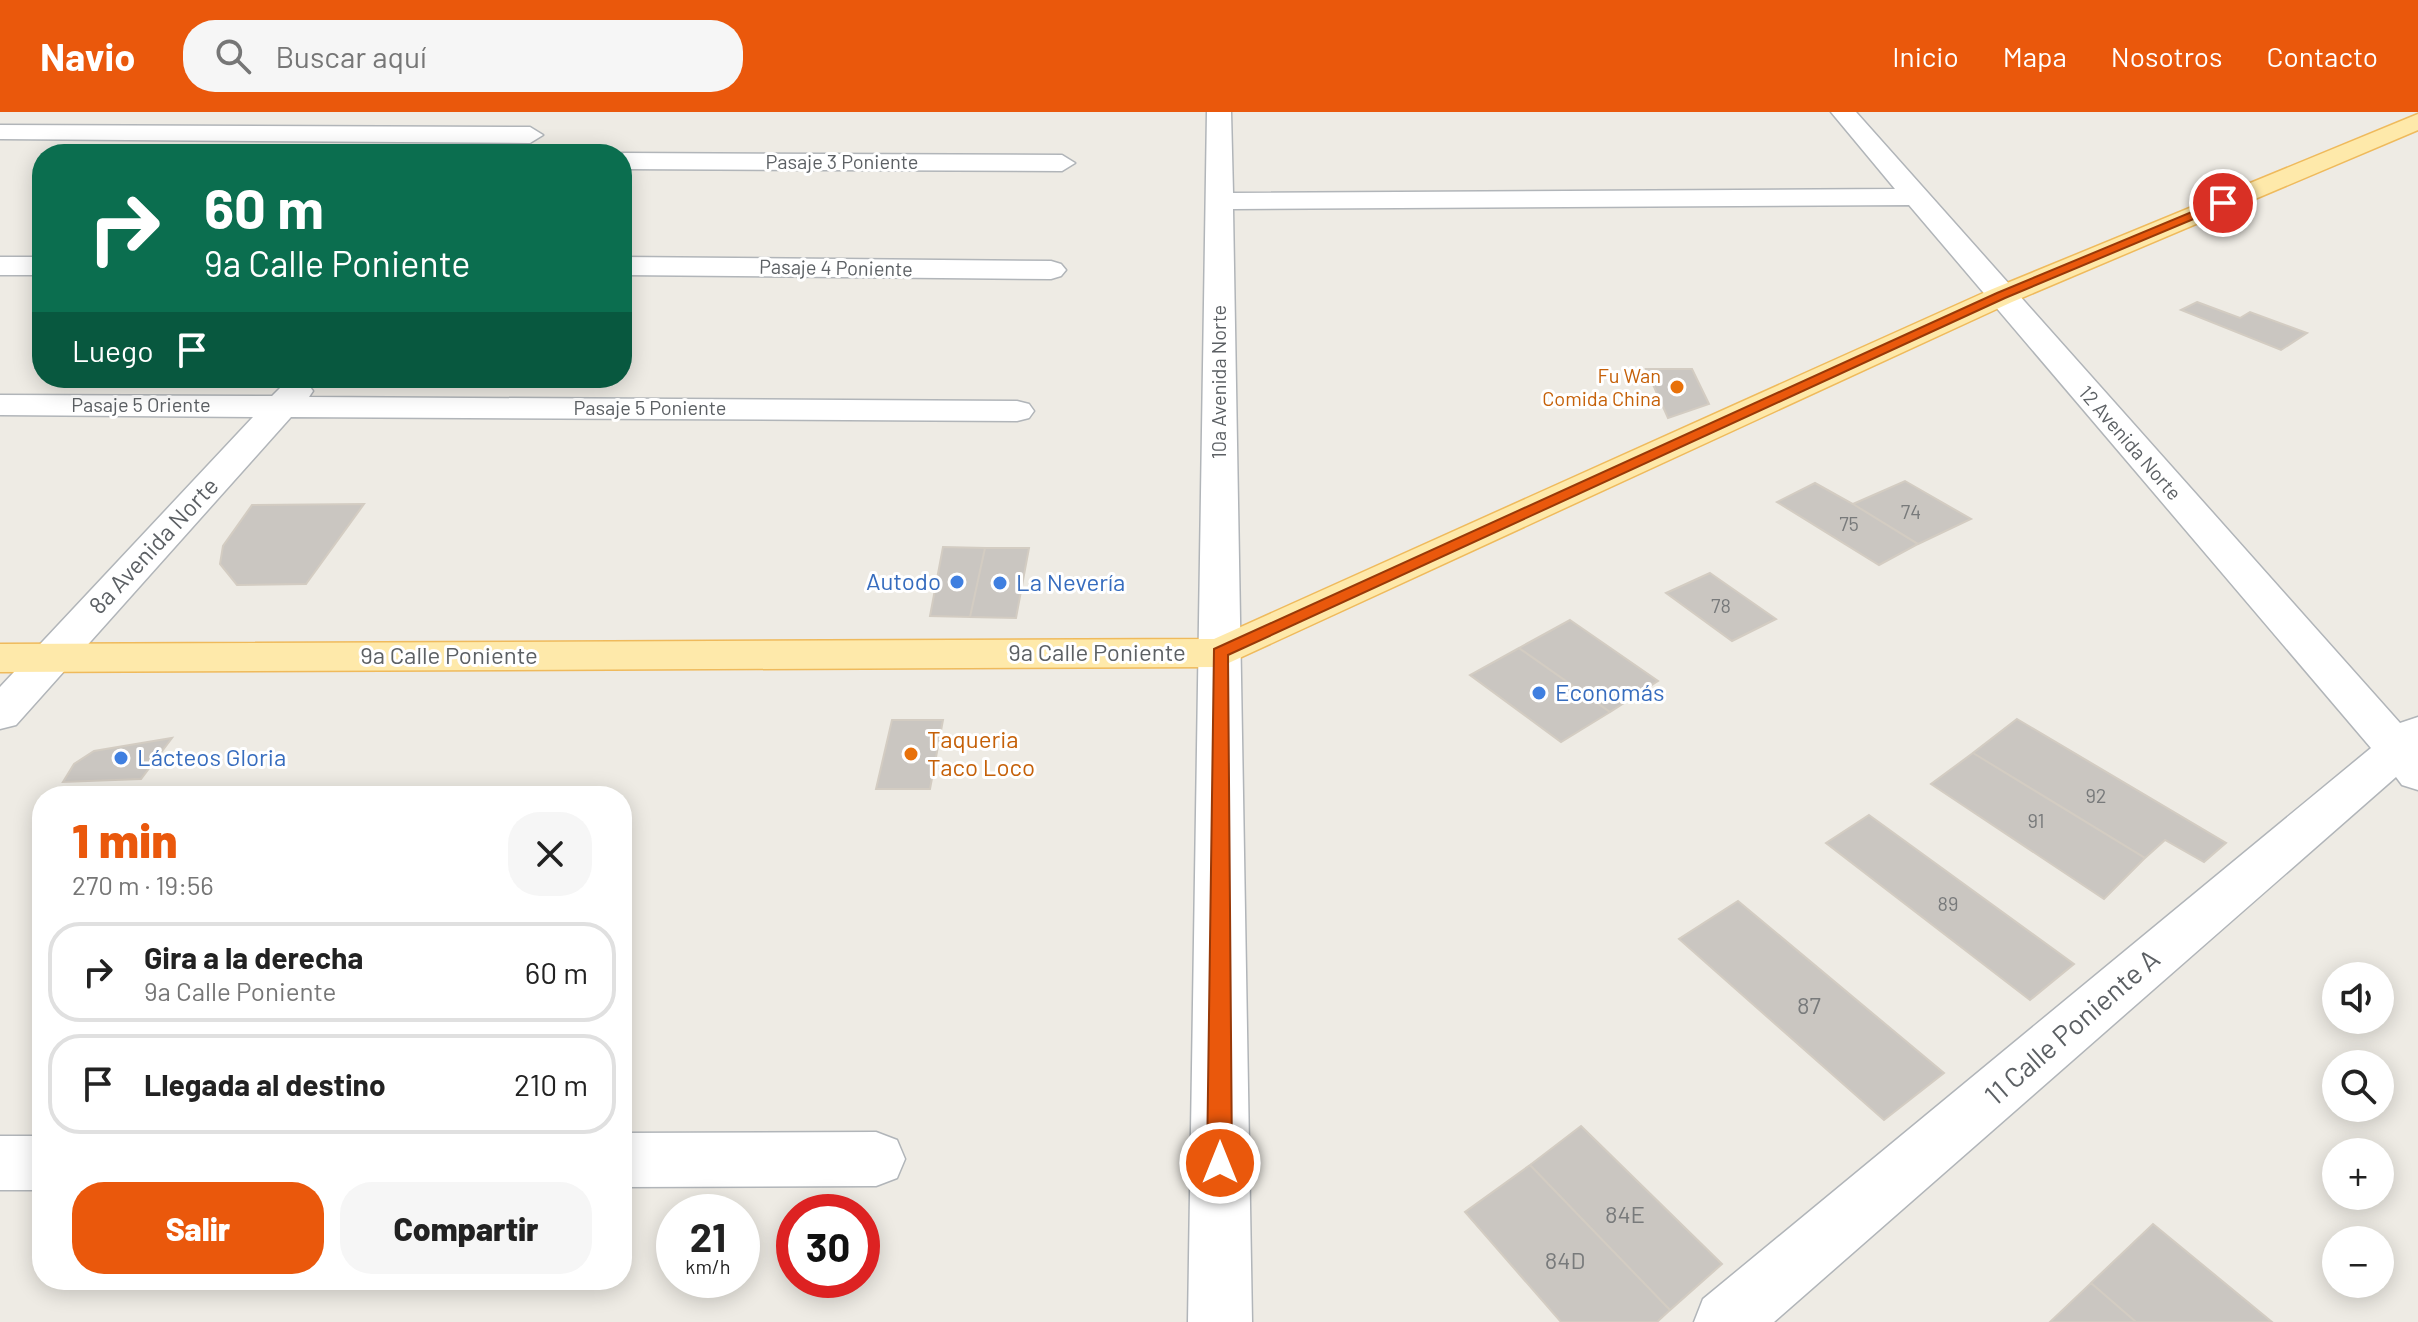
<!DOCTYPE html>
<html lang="es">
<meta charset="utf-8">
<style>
body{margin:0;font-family:Barlow,sans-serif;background:#f6f6f6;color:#222;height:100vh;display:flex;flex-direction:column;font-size:30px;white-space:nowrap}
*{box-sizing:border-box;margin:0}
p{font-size:26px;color:#767676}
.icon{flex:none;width:44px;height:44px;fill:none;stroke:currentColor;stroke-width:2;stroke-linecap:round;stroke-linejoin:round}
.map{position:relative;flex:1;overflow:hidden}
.panel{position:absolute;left:32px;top:674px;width:600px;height:504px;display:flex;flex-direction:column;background:#fff;border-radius:32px;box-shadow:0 4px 20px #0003}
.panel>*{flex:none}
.guide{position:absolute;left:32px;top:32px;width:600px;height:244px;border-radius:32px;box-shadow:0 4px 20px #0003;background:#0b6e4f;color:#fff;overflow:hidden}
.controls{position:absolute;left:2322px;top:850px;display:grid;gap:16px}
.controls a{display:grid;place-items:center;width:72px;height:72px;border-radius:50%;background:#fff;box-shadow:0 4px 20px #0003;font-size:40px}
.speed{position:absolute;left:656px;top:1082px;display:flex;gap:16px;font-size:40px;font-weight:700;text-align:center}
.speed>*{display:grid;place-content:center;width:104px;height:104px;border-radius:50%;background:#fff;box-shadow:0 4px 20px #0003;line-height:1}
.speed small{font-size:20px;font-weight:400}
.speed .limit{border:12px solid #d22;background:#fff;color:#111}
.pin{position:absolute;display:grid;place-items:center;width:68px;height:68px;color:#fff;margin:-34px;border:4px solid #fff;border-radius:50%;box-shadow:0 2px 8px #0007}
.me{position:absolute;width:88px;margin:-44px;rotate:0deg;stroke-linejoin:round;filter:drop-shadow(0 0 6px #0008)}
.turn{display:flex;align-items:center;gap:28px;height:168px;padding:0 40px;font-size:36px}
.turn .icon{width:104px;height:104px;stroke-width:2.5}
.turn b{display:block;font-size:56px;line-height:68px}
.then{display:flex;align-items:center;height:76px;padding:0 40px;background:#0003;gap:16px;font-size:30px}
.round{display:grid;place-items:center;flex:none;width:84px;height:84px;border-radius:32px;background:#f6f6f6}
.head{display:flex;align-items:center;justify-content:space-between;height:136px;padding:0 40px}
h1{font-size:48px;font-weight:800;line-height:60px;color:#ea580c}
.action{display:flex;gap:16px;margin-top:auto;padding:16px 40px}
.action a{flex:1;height:92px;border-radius:32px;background:#ea580c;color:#fff;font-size:32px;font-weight:800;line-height:92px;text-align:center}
.action a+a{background:#f6f6f6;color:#222}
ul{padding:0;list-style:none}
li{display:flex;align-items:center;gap:24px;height:100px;margin:0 16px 12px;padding:0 24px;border:4px solid #e0e0e0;border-radius:32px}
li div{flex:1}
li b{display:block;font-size:30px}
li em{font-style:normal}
header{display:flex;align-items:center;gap:48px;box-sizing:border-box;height:112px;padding:0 40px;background:#ea580c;color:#fff}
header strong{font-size:38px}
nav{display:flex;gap:44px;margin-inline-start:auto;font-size:28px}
.search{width:560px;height:72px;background:#f6f6f6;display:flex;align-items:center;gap:20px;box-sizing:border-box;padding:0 28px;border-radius:32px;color:#767676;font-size:30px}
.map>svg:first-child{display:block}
.building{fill:#cac6c1;stroke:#d3ccc2;stroke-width:2}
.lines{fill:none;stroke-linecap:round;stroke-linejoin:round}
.minor-casing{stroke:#b1b5b9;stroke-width:3}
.major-casing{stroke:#efba5c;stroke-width:3}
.minor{fill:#fff;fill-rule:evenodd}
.major{fill:#fee9aa;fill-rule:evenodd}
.route{fill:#ea580c;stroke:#983908;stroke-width:2}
.food-dot{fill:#e8710a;stroke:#fff;stroke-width:3}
.shop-dot{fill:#3f7fe0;stroke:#fff;stroke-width:3}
.labels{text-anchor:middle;stroke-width:6;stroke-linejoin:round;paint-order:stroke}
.far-street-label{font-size:20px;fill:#5c6064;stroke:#fff}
.far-food-label{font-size:20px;fill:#c56008;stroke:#fff;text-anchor:end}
.number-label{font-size:20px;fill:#787a7b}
.street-label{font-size:24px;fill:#5c6064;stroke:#fff}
.shop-label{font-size:24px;fill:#366cbe;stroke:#fff;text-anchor:start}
.food-label{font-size:24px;fill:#c56008;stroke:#fff;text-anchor:start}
.near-number-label{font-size:24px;fill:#787a7b}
.near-street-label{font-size:28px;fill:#5c6064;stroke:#fff}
</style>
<header>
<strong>Navio</strong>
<div class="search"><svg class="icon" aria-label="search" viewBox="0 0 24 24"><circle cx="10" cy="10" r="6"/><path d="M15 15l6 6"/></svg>Buscar aquí</div>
<nav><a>Inicio</a><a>Mapa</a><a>Nosotros</a><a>Contacto</a></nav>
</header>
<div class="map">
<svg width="2418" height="1210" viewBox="0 0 2418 1210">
<rect width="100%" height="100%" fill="#eeebe4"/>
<path class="building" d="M2197 190 2240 206 2250 200 2307 221 2281 238 2181 198Z
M1646 257H1692L1709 292 1668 306Z
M1905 369 1971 407 1918 432 1853 392Z
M1815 371 1853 392 1918 432 1879 453 1777 390Z
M364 392 306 472 237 473 220 452 223 434 252 393Z
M943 435 985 436 970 505 930 504Z
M985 436H1029L1016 506 970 505Z
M1710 461 1776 507 1732 529 1666 481Z
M1570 508 1658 569 1610 600 1519 536Z
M1519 536 1610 600 1561 630 1470 563Z
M2017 607 2226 731 2204 750 2165 728 2145 746 1973 641Z
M892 608H943L930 677H876Z
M172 626 141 667 63 670 74 652 94 639Z
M1973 641 2145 746 2104 787 1931 672Z
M1869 703 2074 852 2030 888 1826 731Z
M1738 789 1944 961 1884 1008 1679 827Z
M1581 1014 1722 1152 1670 1198 1530 1053Z
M1530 1053 1670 1198 1657 1210H1561L1465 1100Z
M2153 1112 2272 1210H2136L2091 1171Z
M2091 1171 2136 1210H2050Z"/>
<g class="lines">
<g class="minor-casing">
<path id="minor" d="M1207 0H1231L1233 81 1895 77 1831 0H1856L2400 611 2418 605V678L2402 673 2396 665 1774 1210H1694L1703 1187 2371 636 1909 93 1233 97 1252 1210H1188Z
M0 13 530 15 543 23 530 31 0 27Z
M622 41 1062 43 1075 51 1062 59 622 57V42H619Z
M0 145H42V163H0Z
M622 145 1051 149 1061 152 1066 158 1061 164 1051 167 622 163Z
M296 269 308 272 313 279 309 285 1017 289 1029 292 1034 299 1029 306 1017 309 291 305 16 613 0 617V575L253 305 0 303V283L272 284 284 272Z
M876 1020 897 1028 905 1047 897 1066 876 1074 622 1075V1021Z
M0 1024H42V1078H0Z"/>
</g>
<g class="major-casing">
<path id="major" d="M2418 2V18L2012 190 1220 555 0 560V532L1214 527 1990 178Z"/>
</g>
<use href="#minor" class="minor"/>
<use href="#major" class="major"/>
</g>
<path class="route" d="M2223 87 2227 93 2005 186 1228 543 1232 1051 1228 1059 1220 1062 1211 1059 1207 1051 1214 537 1997 181Z"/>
<g class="food-dot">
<circle cx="1677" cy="275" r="8"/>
<circle cx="911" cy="642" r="8"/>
</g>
<g class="shop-dot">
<circle cx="957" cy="470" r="8"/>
<circle cx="1000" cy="471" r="8"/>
<circle cx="1539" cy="581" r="8"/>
<circle cx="121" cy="646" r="8"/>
</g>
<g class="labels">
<g class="far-street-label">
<text x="842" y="57">Pasaje 3 Poniente</text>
<text transform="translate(836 156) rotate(1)" y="7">Pasaje 4 Poniente</text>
<text transform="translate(1219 270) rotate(-90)" y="7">10a Avenida Norte</text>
<text x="141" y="300">Pasaje 5 Oriente</text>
<text x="650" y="303">Pasaje 5 Poniente</text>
<text transform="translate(2130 331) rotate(49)" y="7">12 Avenida Norte</text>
</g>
<g class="far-food-label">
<text x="1661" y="271">Fu Wan<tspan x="1661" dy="23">Comida China</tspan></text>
</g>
<g class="number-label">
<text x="1911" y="407">74</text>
<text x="1849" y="419">75</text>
<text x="1721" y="501">78</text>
<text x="2096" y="691">92</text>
<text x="2036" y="716">91</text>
<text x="1948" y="799">89</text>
</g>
<g class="street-label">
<text transform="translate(154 434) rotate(-47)" y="8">8a Avenida Norte</text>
<text x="1097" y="549">9a Calle Poniente</text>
<text x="449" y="552">9a Calle Poniente</text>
</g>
<g class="shop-label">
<text x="941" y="478" text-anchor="end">Autodo</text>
<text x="1016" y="479">La Nevería</text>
<text x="1555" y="589">Economás</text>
<text x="137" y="654">Lácteos Gloria</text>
</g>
<g class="food-label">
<text x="927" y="636">Taqueria<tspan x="927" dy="28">Taco Loco</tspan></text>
</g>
<g class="near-number-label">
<text x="1809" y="902">87</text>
<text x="1625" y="1111">84E</text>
<text x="1565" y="1157">84D</text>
</g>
<g class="near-street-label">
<text transform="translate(2072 915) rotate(-41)" y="10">11 Calle Poniente A</text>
</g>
</g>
</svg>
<div class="controls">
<a><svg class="icon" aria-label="sound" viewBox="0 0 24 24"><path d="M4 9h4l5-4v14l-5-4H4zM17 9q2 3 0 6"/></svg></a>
<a><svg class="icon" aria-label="search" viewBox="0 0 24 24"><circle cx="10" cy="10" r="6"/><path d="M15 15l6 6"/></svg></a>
<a>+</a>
<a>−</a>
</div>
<div class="speed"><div>21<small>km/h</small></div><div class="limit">30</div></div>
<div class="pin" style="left:2223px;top:91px;background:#d93025"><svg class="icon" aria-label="arrive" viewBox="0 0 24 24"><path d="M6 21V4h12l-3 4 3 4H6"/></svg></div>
<svg class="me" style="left:1220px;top:1051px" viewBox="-20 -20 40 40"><circle r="17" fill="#ea580c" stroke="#fff" stroke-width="3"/><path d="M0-11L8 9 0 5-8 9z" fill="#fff"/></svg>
<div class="guide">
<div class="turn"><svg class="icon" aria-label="right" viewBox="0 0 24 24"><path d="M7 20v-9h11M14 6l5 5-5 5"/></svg><div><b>60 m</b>9a Calle Poniente</div></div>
<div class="then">Luego<svg class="icon" aria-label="arrive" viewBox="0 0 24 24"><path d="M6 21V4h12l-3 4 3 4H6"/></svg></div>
</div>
<section class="panel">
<div class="head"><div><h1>1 min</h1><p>270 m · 19:56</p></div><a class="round"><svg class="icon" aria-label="close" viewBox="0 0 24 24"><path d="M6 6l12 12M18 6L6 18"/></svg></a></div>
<ul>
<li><svg class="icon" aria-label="right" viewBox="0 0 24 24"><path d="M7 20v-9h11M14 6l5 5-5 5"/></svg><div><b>Gira a la derecha</b><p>9a Calle Poniente</p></div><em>60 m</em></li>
<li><svg class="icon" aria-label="arrive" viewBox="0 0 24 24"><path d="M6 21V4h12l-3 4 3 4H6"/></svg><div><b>Llegada al destino</b></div><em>210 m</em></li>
</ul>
<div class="action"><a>Salir</a><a>Compartir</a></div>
</section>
</div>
